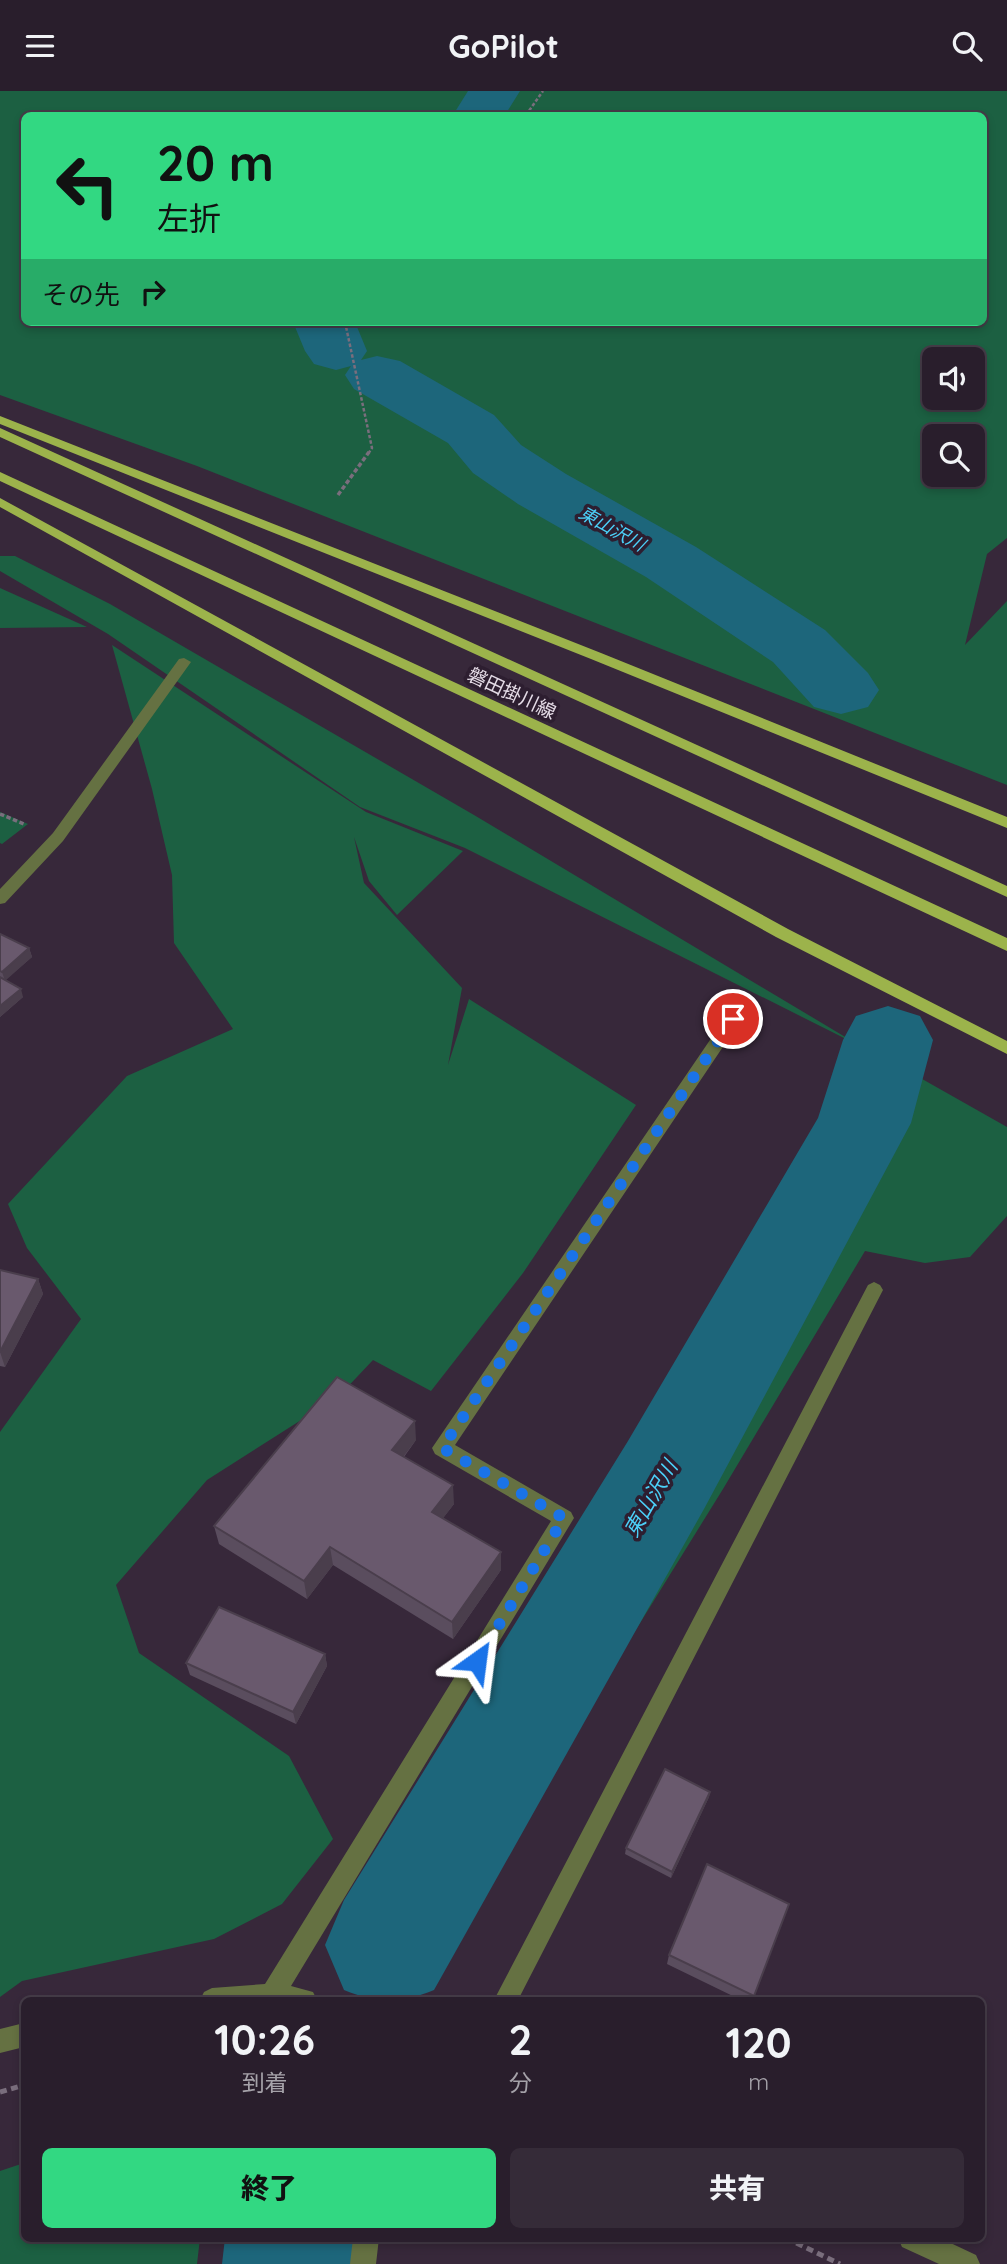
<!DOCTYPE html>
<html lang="ja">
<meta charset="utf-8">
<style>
body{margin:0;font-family:Quicksand,"Noto Sans JP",sans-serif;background:#352b38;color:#f1f3f6;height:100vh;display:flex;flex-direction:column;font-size:26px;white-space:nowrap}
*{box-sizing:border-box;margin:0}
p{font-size:23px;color:#a5a2a9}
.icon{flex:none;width:38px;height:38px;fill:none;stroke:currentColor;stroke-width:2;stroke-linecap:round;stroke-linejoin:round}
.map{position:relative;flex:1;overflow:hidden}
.sheet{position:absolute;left:21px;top:1906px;width:964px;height:245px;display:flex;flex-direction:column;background:#291e2c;border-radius:10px;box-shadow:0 4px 10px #0003,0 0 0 2px #453c48}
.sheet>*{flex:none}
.guide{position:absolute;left:21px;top:21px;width:966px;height:214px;border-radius:10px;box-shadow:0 4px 10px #0003,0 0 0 2px #453c48;background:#32d882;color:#111;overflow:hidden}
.tools{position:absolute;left:922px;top:256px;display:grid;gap:14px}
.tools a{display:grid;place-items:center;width:63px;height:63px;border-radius:10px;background:#291e2c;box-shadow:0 4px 10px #0003,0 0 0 2px #453c48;font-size:35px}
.pin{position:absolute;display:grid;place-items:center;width:60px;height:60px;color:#fff;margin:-30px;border:4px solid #fff;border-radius:50%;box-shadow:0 2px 7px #0007}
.me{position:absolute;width:77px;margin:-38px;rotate:31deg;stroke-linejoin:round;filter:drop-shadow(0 0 5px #0008)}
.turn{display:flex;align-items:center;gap:24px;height:147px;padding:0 21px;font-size:32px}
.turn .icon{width:91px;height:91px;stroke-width:2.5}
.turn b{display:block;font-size:49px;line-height:60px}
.then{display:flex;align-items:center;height:66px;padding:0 21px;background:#0003;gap:14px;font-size:26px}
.eta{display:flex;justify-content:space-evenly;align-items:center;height:119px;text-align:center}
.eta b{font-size:42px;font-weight:800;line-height:49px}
.cta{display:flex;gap:14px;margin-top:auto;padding:14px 21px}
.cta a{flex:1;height:80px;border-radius:10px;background:#32d882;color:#111;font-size:28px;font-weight:800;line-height:80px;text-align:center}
.cta a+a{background:#352b38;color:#f1f3f6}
header{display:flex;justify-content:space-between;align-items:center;height:91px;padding:0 21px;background:#291e2c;font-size:32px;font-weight:800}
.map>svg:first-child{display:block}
.green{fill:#1c6042;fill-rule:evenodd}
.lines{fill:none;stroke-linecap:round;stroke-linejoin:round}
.river{fill:#1d667b;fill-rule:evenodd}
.path-far2{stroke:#7a6e7d;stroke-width:2.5;stroke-dasharray:3.5 2;stroke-linecap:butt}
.path-far1{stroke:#7a6e7d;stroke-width:3.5;stroke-dasharray:4.5 2.5;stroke-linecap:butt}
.path{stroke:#7a6e7d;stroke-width:5;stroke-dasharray:7 4.5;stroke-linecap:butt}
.minor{fill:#657142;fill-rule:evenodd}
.major{fill:#9cb34b;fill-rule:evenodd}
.wall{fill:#5a4d5e}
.shaded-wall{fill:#4a3e4c}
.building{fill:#69596d;stroke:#4a3e4c;stroke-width:2}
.route{stroke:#1a73e8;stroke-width:12;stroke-dasharray:0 21.6}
.labels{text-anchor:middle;stroke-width:7;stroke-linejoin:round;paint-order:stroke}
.far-water-label{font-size:18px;font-style:italic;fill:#4bd0f8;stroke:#2d1e30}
.street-label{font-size:19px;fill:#e5dce7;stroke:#2d1e30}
.water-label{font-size:21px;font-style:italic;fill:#4bd0f8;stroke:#2d1e30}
</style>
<header><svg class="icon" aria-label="menu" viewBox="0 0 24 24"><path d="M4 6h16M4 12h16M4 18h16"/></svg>GoPilot<svg class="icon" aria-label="search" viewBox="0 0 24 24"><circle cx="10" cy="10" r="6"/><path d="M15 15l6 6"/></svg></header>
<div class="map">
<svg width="1007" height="2173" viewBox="0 0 1007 2173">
<rect width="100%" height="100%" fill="#37283a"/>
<path class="green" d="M0 0H1007V447L987 463 965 554 1007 510V694L197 375 0 304ZM24 24H984V231H24ZM934 268H973V306H934ZM934 345H973V383H934ZM617 432 684 471 824 576H823Z
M0 465H15L110 513 474 724 862 956 465 757 360 716 108 543 0 480Z
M0 497 87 536 0 537Z
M112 554 366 721 463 760 397 824 369 790 354 746 364 792 462 897 448 974 469 908 636 1014 523 1182 431 1300 373 1269 339 1305 207 1389 116 1494 139 1562 289 1665 333 1748 282 1813 214 1848 22 1890 0 1906V1341L81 1228 27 1157 8 1113 127 985 233 938 174 852 172 784 152 698Z
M0 721 28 733 2 753 0 752Z
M908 980 1007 1036V1125L970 1166 925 1172 865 1160 723 1398 432 1868 331 1848 579 1456 748 1200 862 993Z
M24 2072V2147H200L197 2173H0V2080Z"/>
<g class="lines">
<path class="river" d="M468 0H520L505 24H453Z
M293 231H355L367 260 361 269 377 265 400 270 494 324 521 354 566 383 696 456 825 539 868 582 879 599 868 616 841 623 814 616 773 571 646 486 518 413 473 382 448 352 354 298 345 284 351 275 336 279 314 273 305 260Z
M888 915 920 925 933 949 911 1032 704 1418 434 1899C400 1913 378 1913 344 1899L325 1854 344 1809 628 1350 818 1027 843 949 856 925Z
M225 2147H364L362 2173H222Z"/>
<path class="path-far2" d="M526 24 543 0
M345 231 372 357 368 363"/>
<path class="path-far1" d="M338 404 369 361
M0 723 24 733"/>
<path class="path" d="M0 2001 24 1994
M786 2147 840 2173"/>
<path class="minor" d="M184 567 191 571 63 750 5 812 0 813V798L53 742 179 568Z
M733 922 739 924 741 928 739 932 455 1354 571 1421 574 1427 291 1895 313 1901 317 1909H200L204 1901 212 1897 265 1893 551 1430 435 1363 432 1357 727 924Z
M874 1191 880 1194 883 1199 518 1909H494L868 1194Z
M24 1932V1956L0 1962V1938Z
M353 2147H379L376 2173H350Z
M898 2147H940L976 2164 980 2173H939L902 2156Z"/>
<path class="major" d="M0 325 601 562 1007 726V737L591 568 0 333Z
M0 337 1007 795V806L0 346Z
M0 381 1007 847V860L0 390Z
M0 407 788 838 1007 950V963L776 846 0 416Z"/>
</g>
<path class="wall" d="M0 843 29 857 32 866 5 889 23 906 0 926Z
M0 1179 38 1188 43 1203 5 1276 0 1275Z
M416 1349 404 1366 454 1413 443 1427 501 1479 453 1548 333 1474 307 1508 219 1453 214 1435Z
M325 1563 327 1575 296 1633 190 1584 186 1572Z
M710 1701 709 1706 671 1787 625 1763 626 1757Z
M789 1813 752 1909H741L667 1873 669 1864Z"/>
<path class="shaded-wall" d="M29 857 32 866 5 890 2 881Z
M21 898 23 906 0 926V915Z
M38 1188 43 1203 5 1276 0 1261Z
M415 1330 416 1349 394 1378 392 1359Z
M453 1394 454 1413 434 1439 432 1421Z
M330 1456 333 1474 307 1508 304 1490Z
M501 1461V1479L453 1548 452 1531Z
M325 1563 327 1575 296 1633 293 1621Z
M710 1701 709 1706 671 1787 672 1781Z"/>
<path class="building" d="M0 843 29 857 2 881 0 880Z
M0 886 21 898 0 915Z
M0 1179 38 1188 0 1261Z
M337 1286 415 1330 392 1359 453 1394 432 1421 501 1461 452 1531 330 1456 304 1490 214 1435Z
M219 1516 325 1563 293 1621 186 1572Z
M665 1678 710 1701 672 1781 626 1757Z
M707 1773 789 1813 754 1905 669 1864Z"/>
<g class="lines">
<path class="route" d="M477 1570 564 1427 442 1357 733 928"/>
</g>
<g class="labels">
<g class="far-water-label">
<text transform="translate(612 438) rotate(29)" y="6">東山沢川</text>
</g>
<g class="street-label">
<text transform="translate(512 602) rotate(25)" y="7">磐田掛川線</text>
</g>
<g class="water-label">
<text transform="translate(651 1408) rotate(-60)" y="7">東山沢川</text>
</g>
</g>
</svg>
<div class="tools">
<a><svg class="icon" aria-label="sound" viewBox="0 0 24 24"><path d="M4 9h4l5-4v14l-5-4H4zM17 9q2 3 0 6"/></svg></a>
<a><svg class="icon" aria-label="search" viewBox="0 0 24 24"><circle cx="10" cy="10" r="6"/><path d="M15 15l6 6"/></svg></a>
</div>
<div class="pin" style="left:733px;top:928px;background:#d93025"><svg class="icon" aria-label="arrive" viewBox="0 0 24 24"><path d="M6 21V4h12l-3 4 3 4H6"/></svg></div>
<svg class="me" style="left:477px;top:1570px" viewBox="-20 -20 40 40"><path d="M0-17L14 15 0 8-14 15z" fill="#1a73e8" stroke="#fff" stroke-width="4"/></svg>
<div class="guide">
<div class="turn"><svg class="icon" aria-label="left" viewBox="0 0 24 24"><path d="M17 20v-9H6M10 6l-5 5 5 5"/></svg><div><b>20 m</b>左折</div></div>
<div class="then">その先<svg class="icon" aria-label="right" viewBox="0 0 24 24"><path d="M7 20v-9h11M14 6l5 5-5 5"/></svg></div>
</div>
<section class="sheet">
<div class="eta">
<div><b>10:26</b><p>到着</p></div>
<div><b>2</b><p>分</p></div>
<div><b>120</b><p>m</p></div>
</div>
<div class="cta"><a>終了</a><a>共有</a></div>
</section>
</div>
